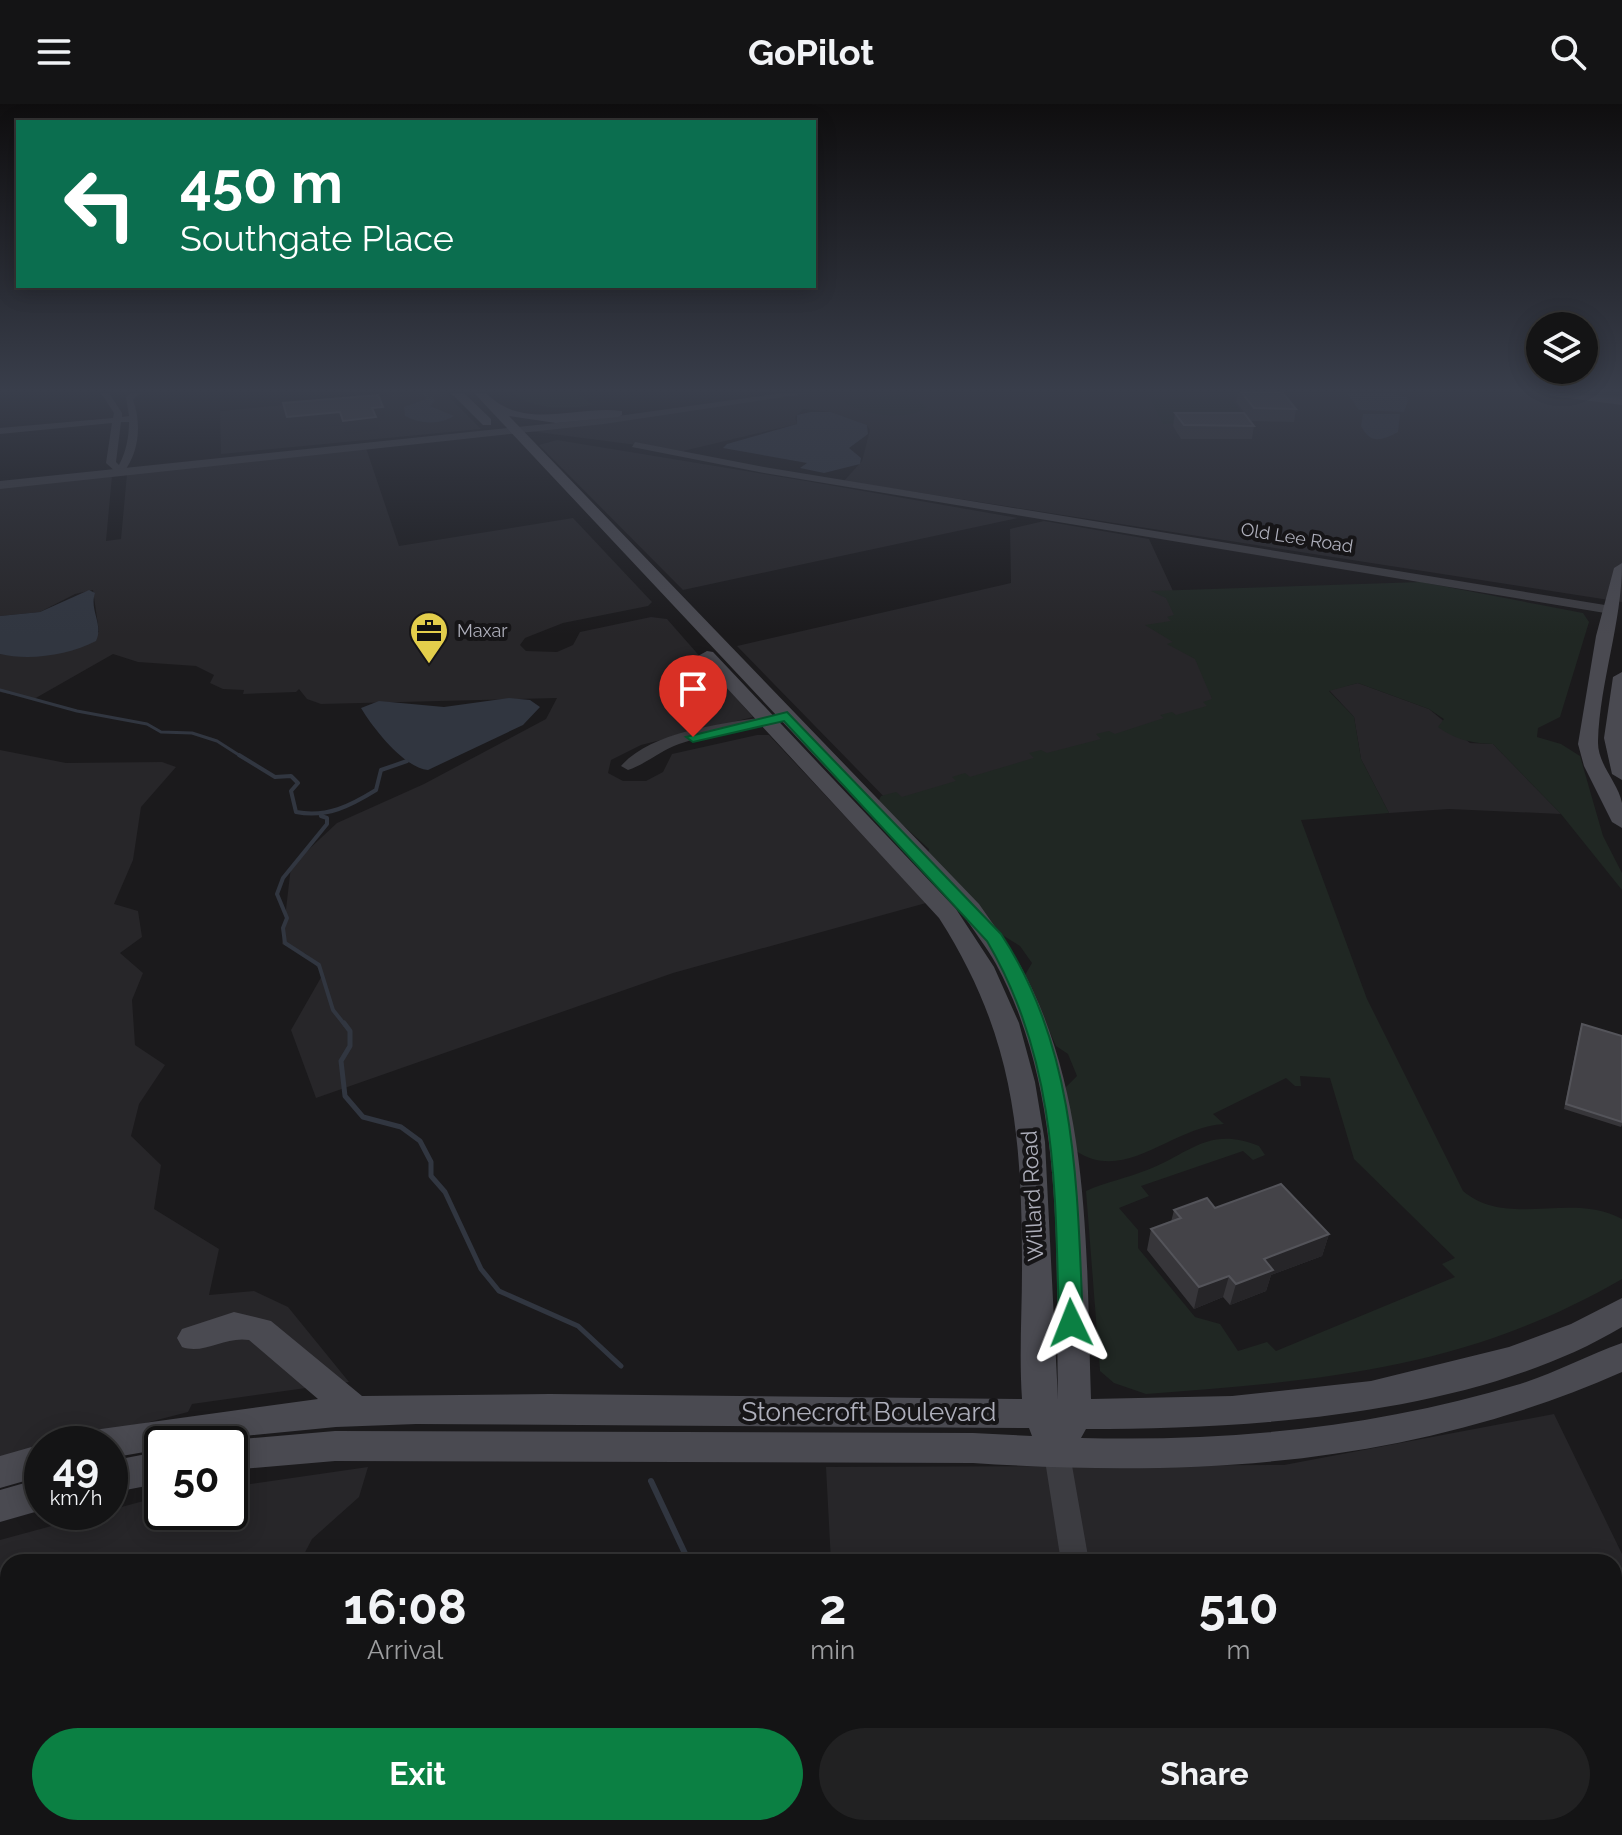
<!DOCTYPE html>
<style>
body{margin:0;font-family:Raleway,sans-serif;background:#212122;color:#f1f3f6;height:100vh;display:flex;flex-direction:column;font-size:30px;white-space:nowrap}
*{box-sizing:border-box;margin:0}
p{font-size:26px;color:#9d9ea0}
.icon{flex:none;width:44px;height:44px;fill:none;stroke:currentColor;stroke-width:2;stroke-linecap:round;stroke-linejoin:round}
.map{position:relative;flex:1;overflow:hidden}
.drawer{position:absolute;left:0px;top:1450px;width:1622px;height:282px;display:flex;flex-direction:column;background:#141415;border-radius:24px 24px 0 0;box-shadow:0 4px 20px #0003,0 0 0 2px #333334}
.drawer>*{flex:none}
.hud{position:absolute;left:16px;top:16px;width:800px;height:168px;border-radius:0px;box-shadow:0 4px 20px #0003,0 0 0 2px #333334;background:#0b6e4f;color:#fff;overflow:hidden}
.controls{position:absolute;left:1526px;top:208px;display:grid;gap:16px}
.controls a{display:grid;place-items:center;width:72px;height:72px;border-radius:50%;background:#141415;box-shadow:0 4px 20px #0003,0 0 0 2px #333334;font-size:40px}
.speed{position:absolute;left:24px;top:1322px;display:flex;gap:16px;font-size:40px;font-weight:700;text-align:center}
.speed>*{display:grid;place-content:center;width:104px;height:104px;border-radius:50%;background:#141415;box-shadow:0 4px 20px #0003,0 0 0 2px #333334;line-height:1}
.speed small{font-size:20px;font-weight:400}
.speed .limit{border:4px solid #111;border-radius:12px;background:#fff;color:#111}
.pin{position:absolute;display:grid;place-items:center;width:68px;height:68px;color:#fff;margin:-82px -34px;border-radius:50% 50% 50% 0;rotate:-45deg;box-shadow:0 0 8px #0007}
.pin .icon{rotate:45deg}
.me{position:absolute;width:88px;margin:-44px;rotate:358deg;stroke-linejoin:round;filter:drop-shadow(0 0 6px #0008)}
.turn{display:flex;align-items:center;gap:28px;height:168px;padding:0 32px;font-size:36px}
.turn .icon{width:104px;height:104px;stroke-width:2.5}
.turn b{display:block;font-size:56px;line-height:68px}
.eta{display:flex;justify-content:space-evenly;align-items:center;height:136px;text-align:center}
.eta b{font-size:48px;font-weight:700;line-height:56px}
.button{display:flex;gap:16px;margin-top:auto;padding:16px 32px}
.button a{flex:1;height:92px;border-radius:48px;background:#0b8043;color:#fff;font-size:32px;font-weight:700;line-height:92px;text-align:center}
.button a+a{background:#212122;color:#f1f3f6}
header{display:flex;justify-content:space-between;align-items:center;height:104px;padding:0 32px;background:#141415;font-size:36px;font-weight:700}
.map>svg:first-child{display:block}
.built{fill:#272629}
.green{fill:#202723}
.water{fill:#313640}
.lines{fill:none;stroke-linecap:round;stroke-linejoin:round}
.stream-far4{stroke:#313640;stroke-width:2}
.stream-far3{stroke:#313640;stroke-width:3}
.stream-far2{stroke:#313640;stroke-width:4}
.stream-far1{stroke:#313640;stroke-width:5}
.stream{stroke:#313640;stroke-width:6}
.minor{fill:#3c3c41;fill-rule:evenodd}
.tertiary{fill:#3c3c41;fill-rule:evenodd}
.secondary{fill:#4a4a51;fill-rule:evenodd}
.wall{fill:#37363a}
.shaded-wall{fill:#262528}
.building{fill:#444348;stroke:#54545a;stroke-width:2}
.route{fill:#0b8043;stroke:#07532c;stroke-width:2}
.labels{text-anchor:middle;stroke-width:8;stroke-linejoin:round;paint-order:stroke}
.far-street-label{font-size:18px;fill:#aeafbb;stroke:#161517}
.far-poi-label{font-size:18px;fill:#aeafbb;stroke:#161517;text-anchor:start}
.street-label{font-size:22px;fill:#aeafbb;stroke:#161517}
.near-street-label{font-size:26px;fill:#aeafbb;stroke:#161517}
</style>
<header><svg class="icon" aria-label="menu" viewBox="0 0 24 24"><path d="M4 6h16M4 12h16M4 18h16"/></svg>GoPilot<svg class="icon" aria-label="search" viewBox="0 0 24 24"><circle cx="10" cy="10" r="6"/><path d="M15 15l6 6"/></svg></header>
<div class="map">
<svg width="1622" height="1731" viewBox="0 0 1622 1731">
<rect width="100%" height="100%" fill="#1b1a1c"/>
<path class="built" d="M415 289H445L481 325 221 350 220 307Z
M804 289H1622V498L844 377 862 357 870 326 867 321 831 308 803 305 795 313 797 320 683 347 529 327Z
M557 336 806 377 1018 414 683 486 539 341Z
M366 344 399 442 573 414 652 498 648 502 563 519 525 534 520 541 526 547 557 548 573 541 580 528 651 513 667 515 753 613 641 641 611 656 608 669 623 677H646L663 668 672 650 757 631H769L926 799 673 869 316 994 291 926 323 870 306 850 282 840 291 762 337 719 424 680 546 615 557 594 321 600 307 595 299 585 296 588 243 590 244 586 223 585 210 579 214 571 196 562 138 558 113 550 34 595 0 588V550L33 552 75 545 99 528 93 486 75 490 40 508 0 512V384L112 372 106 437 121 435 127 370Z
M1044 417 1149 435 1227 604 894 703 737 542 1011 479 1010 425Z
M1358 579 1429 605 1470 639 1493 640 1561 710 1449 705 1389 709 1361 655 1354 613 1329 586Z
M0 646 66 659 162 658 176 663 141 703 133 756 114 800 138 807 142 833 120 849 143 869 132 896 135 941 165 961 139 1000 131 1032 161 1061 154 1105 219 1145 209 1191 254 1187 288 1203 349 1278 192 1300 188 1308 64 1340H42L0 1356Z
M1554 1310 1622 1450V1688L1614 1694V1458H831L826 1363 1284 1361Z
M368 1363 359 1393 312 1435 300 1458H8V1724H137L136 1731H0V1436L162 1392V1408H230V1383Z
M1118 1724H1576L1568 1731H1123Z"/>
<path class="green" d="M512 289H575L594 301C568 305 534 307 512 289Z
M897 291 917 295 927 303C908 318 861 311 842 297Z
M1150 294H1230L1248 318 1163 320Z
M1421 478 1583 509 1589 518 1560 613 1538 624 1537 633 1561 640 1580 652 1603 732 1622 769V786L1561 710 1493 640C1471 639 1456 636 1438 623L1444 615 1429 605 1358 579 1329 587 1354 613 1361 655 1389 709 1301 716 1367 895 1463 1087C1508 1125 1572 1087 1622 1115V1175C1467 1265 1320 1277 1146 1290L1114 1279 1100 1267 1086 1087C1106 1078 1127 1074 1147 1066 1189 1050 1209 1021 1259 1042L1265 1051 1253 1056 1243 1047 1141 1082 1149 1092 1119 1104 1138 1126V1144L1195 1213 1220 1220 1238 1247 1267 1238 1276 1247 1455 1173 1442 1160 1455 1154 1354 1055 1330 974 1300 972 1301 982H1295L1286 974 1213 1010 1224 1020C1171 1023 1126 1080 1076 1047L1066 991V983L1077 972 1068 950 1056 942 1025 871 1032 859 1020 842 999 829 928 750 929 745 878 698 881 692 896 688 902 693 956 677 952 673 965 669 970 673 1034 654 1029 649 1041 646 1047 649 1101 635 1096 630 1109 627 1115 630 1164 614 1160 611 1172 608 1176 611 1207 602 1203 598 1212 595 1195 555 1167 540 1173 538 1145 521 1171 517 1167 513 1174 511 1166 494 1151 487Z"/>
<path class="water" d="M1347 289H1391L1409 294 1404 308 1359 306Z
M432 293 435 297 430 302 454 312C440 321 420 320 405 312L404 303Z
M811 308H831L867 321 868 330 849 344 861 354 860 360 824 369 800 364 807 359 723 344 727 340 797 320V311Z
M1363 310H1400L1398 328C1381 337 1370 340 1361 322Z
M89 486 95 489C89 506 104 521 96 537 69 551 30 557 0 550V512L40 508Z
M509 594 530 596 540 603 523 621 428 666C404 664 373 624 361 604L379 597 444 603Z"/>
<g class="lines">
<path class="stream-far4" d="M424 289 428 293"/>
<path class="stream-far3" d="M0 586 77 607 147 620 161 628 192 629 217 637 242 653"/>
<path class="stream-far2" d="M239 651 275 673 291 672 298 679 291 687 296 708C327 714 350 702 376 686L381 666 407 657
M321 712 327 714V720L283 774 277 790 287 814 283 824 285 839 319 861 333 906 345 921"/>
<path class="stream-far1" d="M344 919 350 927V942L341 957 345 992 363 1013 401 1023 420 1037 431 1058V1072L445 1088 481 1165 499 1187 578 1222 621 1262"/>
<path class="stream" d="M651 1377 689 1458
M916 1724 917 1731"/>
<path class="minor" d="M101 289H109L122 309V313L129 312 126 293 131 289H140L133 296C142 320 139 349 123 369H117L106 359 112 319 0 330V324L113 314 114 309ZM121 318H129C129 333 126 348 119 361L116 358Z
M635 338 764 363 1611 502 1617 506 1611 510 764 369 632 343Z
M781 610 786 611V617C751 625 713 628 679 640 660 647 644 661 628 666L621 662C654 624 733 619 781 610Z
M1057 1338 1066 1342 1070 1350 1089 1458H1061L1044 1350 1048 1342Z
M1249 1724H1284L1287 1731H1252Z"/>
<path class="tertiary" d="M782 289H810L604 320 0 385V377L604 314Z
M1547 289 1622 292V298L1552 292Z"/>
<path class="secondary" d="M451 289H464L491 315V321H483Z
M474 289H486C524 328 576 301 622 307V311L618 313 556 319 509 312 979 800C993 820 1008 840 1020 861 1092 992 1086 1150 1091 1295L1232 1292 1371 1277 1509 1243 1571 1220 1622 1194V1223C1475 1311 1253 1325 1086 1325L1081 1334C1230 1338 1378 1323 1520 1280 1555 1269 1588 1251 1622 1239V1268C1411 1361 1199 1374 973 1359L335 1357 230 1366V1340H218L230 1336 335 1327 973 1329 1032 1332 1029 1324 416 1320 336 1323 162 1340V1345L110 1354V1340H84L89 1329 101 1325 318 1295 249 1236C225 1232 204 1251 182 1243L177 1234 182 1225 234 1208 271 1217 362 1292 550 1290 1022 1295C1019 1252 1022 1209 1022 1166 1022 1030 1014 931 939 814L701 556 698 552 707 547 713 548 956 805 994 863 1019 919 1035 978 1045 1038 1058 1295C1055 1152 1067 991 996 860 986 842 973 826 962 809Z
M1546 289 1622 295V301L1552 292Z
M1622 459C1622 519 1600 577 1598 637 1597 660 1618 678 1622 699 1622 707 1622 716 1622 724L1612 718 1584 662 1578 640 1596 532 1614 464Z
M1622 568V676L1612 670 1604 634 1613 573Z
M42 1340V1372L0 1384V1352Z
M162 1347V1379L110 1389V1357Z
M42 1374V1406L0 1418V1386Z"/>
</g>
<path class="wall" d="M1238 289H1283L1296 305 1294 318 1251 317 1236 298Z
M1175 309 1254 322 1252 335H1181L1173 322Z
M1582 920 1622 932V1021L1621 1023 1564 1005 1580 926Z
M1215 1104 1329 1130 1322 1152 1271 1171 1266 1187 1230 1201 1223 1193 1194 1205 1147 1146 1151 1125 1171 1118 1174 1106Z"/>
<path class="shaded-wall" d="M383 303 385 316 377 317 378 326 346 330 343 317 372 304Z
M340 308 343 321 290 326 287 313Z
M1329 1130 1322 1152 1271 1171 1266 1187 1230 1201 1236 1180 1264 1155Z
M1229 1172 1223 1193 1194 1205 1199 1183Z"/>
<path class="building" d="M1242 289H1283L1296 305 1254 304Z
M378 291 383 303 372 304 376 313 343 317 340 308 287 313 283 299Z
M1175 309H1244L1254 322 1184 321Z
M1582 920 1622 932V1018L1566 1000Z
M1281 1080 1329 1130 1264 1155 1273 1166 1236 1180 1229 1172 1199 1183 1151 1125 1181 1114 1174 1106 1207 1094 1215 1104Z"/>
<linearGradient id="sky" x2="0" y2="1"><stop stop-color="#0f0e0f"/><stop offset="0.54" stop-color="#393e4b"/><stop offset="1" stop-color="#393e4b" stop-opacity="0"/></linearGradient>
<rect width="1622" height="531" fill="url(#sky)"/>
<path class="route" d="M787 608 1001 830C1078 946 1077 1085 1083 1219L1080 1226 1071 1229 1062 1226 1059 1219C1055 1083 1058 958 987 837L784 617 693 638 686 633Z"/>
<defs>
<g id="office-pin" transform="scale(2)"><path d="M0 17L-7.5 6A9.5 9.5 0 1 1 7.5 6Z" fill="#e3ce4b" stroke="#161517"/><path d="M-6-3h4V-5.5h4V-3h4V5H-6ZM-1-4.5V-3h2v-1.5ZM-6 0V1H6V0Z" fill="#111"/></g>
</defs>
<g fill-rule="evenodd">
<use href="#office-pin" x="429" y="527"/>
</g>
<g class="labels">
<g class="far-street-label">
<text transform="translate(1297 434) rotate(9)" y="6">Old Lee Road</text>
</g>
<g class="far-poi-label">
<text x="457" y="533">Maxar</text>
</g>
<g class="street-label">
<text transform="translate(1032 1092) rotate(-93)" y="8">Willard Road</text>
</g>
<g class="near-street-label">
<text x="869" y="1317">Stonecroft Boulevard</text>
</g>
</g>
</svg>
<div class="controls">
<a><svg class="icon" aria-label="layers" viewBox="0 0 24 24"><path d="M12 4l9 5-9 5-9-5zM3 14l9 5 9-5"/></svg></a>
</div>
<div class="speed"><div>49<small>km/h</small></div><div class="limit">50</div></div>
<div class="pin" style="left:693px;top:633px;background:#d93025"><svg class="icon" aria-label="arrive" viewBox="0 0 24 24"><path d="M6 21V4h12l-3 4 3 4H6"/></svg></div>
<svg class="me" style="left:1071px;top:1219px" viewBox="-20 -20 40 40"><path d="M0-17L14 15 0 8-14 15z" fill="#0b8043" stroke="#fff" stroke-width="4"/></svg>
<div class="hud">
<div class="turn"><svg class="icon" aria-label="left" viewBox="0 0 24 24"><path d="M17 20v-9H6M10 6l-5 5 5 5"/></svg><div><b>450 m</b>Southgate Place</div></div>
</div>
<section class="drawer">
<div class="eta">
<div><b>16:08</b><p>Arrival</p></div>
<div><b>2</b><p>min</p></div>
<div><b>510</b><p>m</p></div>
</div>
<div class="button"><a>Exit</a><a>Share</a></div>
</section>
</div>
